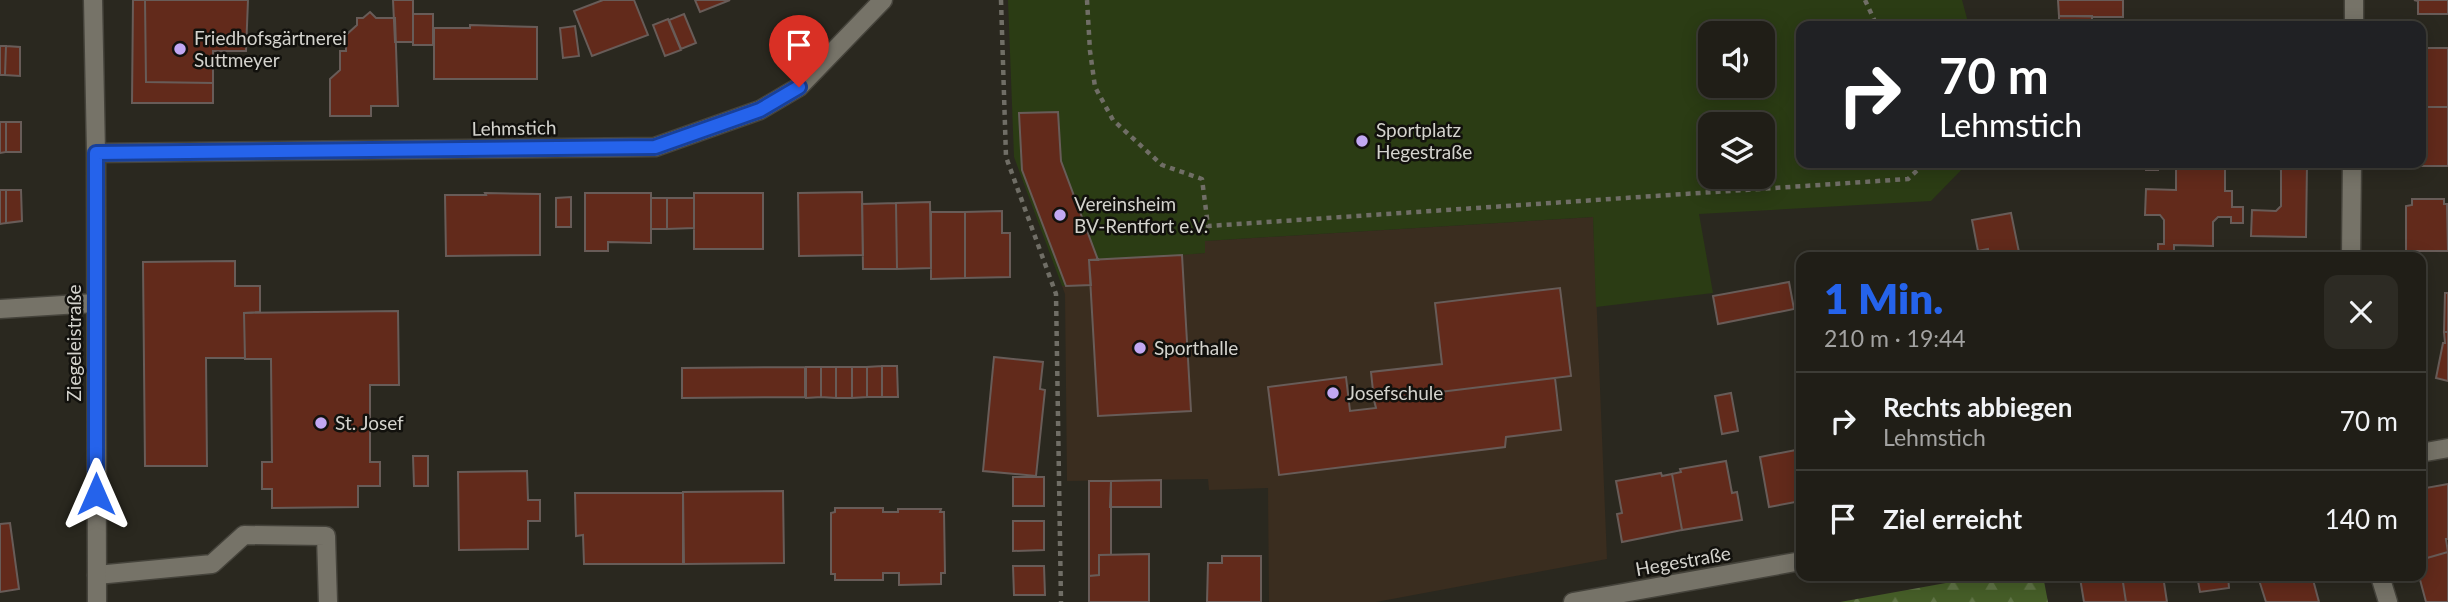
<!DOCTYPE html>
<html lang="de">
<meta charset="utf-8">
<style>
body{margin:0;font-family:Lato,sans-serif;background:#2d2b24;color:#f1f3f6;height:100vh;display:flex;flex-direction:column;font-size:26px;white-space:nowrap}
*{box-sizing:border-box;margin:0}
p{font-size:23px;color:#a2a2a1}
.icon{flex:none;width:38px;height:38px;fill:none;stroke:currentColor;stroke-width:2;stroke-linecap:round;stroke-linejoin:round}
.map{position:relative;flex:1;overflow:hidden}
.side{position:absolute;left:1796px;top:252px;width:630px;height:329px;display:flex;flex-direction:column;background:#201e17;border-radius:14px;box-shadow:0 4px 18px #0003,0 0 0 2px #3d3c36}
.side>*{flex:none}
.guide{position:absolute;left:1796px;top:21px;width:630px;height:147px;border-radius:14px;box-shadow:0 4px 18px #0003,0 0 0 2px #3d3c36;background:#202124;color:#fff;overflow:hidden}
.buttons{position:absolute;left:1698px;top:21px;display:grid;gap:14px}
.buttons a{display:grid;place-items:center;width:77px;height:77px;border-radius:14px;background:#201e17;box-shadow:0 4px 18px #0003,0 0 0 2px #3d3c36;font-size:35px}
.pin{position:absolute;display:grid;place-items:center;width:60px;height:60px;color:#fff;margin:-72px -30px;border-radius:50% 50% 50% 0;rotate:-45deg;box-shadow:0 0 7px #0007}
.pin .icon{rotate:45deg}
.me{position:absolute;width:77px;margin:-38px;rotate:0deg;stroke-linejoin:round;filter:drop-shadow(0 0 5px #0008)}
.turn{display:flex;align-items:center;gap:24px;height:147px;padding:0 28px;font-size:32px}
.turn .icon{width:91px;height:91px;stroke-width:2.5}
.turn b{display:block;font-size:49px;line-height:60px}
.round{display:grid;place-items:center;flex:none;width:74px;height:74px;border-radius:14px;background:#2d2b24}
.overview{display:flex;align-items:center;justify-content:space-between;height:119px;padding:0 28px}
h1{font-size:42px;font-weight:800;line-height:52px;color:#2563eb}
ul{padding:0;list-style:none}
li{display:flex;align-items:center;gap:21px;height:98px;padding:0 28px;border-top:2px solid #3d3c36}
li div{flex:1}
li b{display:block;font-size:26px}
li em{font-style:normal}
.map>svg:first-child{display:block}
.education{fill:#3a2d1f}
.grass{fill:#2b3c14;fill-rule:evenodd}
.forest{fill:url(#forest-firs)}
.building{fill:#622a1b;stroke:#685c58;stroke-width:2}
.lines{fill:none;stroke-linecap:round;stroke-linejoin:round}
.lane-casing{stroke:#45433b;stroke-width:21}
.street-casing{stroke:#45433b;stroke-width:21}
.path{stroke:#706e66;stroke-width:4.5;stroke-dasharray:5 5;stroke-linecap:butt}
.lane{stroke:#767368;stroke-width:18}
.street{stroke:#767368;stroke-width:18}
.route-casing{stroke:#184099;stroke-width:18}
.route{stroke:#2563eb;stroke-width:12}
.poi-dot{fill:#c2a8f3;stroke:#12110d;stroke-width:2.5}
.labels{text-anchor:middle;stroke-width:5;stroke-linejoin:round;paint-order:stroke}
.poi-label{font-size:19px;fill:#d4d3cd;stroke:#12110d;text-anchor:start}
.street-label{font-size:19px;fill:#d4d3cd;stroke:#12110d}
</style>
<div class="map">
<svg width="2448" height="602" viewBox="0 0 2448 602">
<defs>
<pattern id="forest-firs" width="22" height="20" patternUnits="userSpaceOnUse" patternTransform="scale(1.75)"><rect width="22" height="20" fill="#465e28"/><path d="M5 1l3.5 6h-7zM16 11l3.5 6h-7z" fill="#607446"/></pattern>
</defs>
<rect width="100%" height="100%" fill="#2a281f"/>
<path class="education" d="M1593 217 1607 559 1376 602H1269L1268 488 1209 490 1208 479 1067 481 1065 294 1062 286 1090 285 1089 260 1205 253V241Z"/>
<path class="grass" d="M1008 0H1962L1969 26H1801V163H1968L1931 201 1699 214 1713 293 1596 307 1593 217 1205 241V253L1182 255 1091 285 1062 286 1014 157ZM1710 33H1762V86H1710ZM1710 124H1762V177H1710Z"/>
<path class="forest" d="M1985 576H2043L2048 602H1840Z"/>
<path class="building" d="M133 0H145L146 82 213 83V103H132Z
M145 0H248L246 51H213V83L146 82Z
M393 0H413V42H395Z
M603 0H634L648 35 592 56 574 11Z
M695 0H730L700 12Z
M2058 0H2123V17L2059 16Z
M2448 0V14H2418V1L2414 0Z
M370 12 376 18H395L398 106H371V116H330V79L340 70V51H346V35L357 25V18H363Z
M413 14H433V45H413Z
M684 14 696 43 681 49 669 20Z
M2059 16H2092V26H2059Z
M668 19 681 50 665 56 653 25Z
M470 25 537 27V79H434V28H470Z
M575 26 579 56 563 58 560 28Z
M0 46H6L5 75H0Z
M6 46 20 47V76L5 75Z
M2420 48H2448V107H2420Z
M2420 107H2448V166H2409V163H2420Z
M1058 112 1061 161 1098 260H1089L1091 285 1066 286 1022 170 1019 113Z
M0 122H6V152L0 153Z
M6 122H21V152H6Z
M2146 163H2252V165H2230L2225 169V191H2232V207H2243V223H2231V217H2218L2213 222V246L2174 245V256H2158V244H2164V220L2160 215H2145L2146 189 2176 190V168L2172 164H2158V170H2146Z
M2263 163H2307L2306 237 2251 236 2252 210 2276 211 2281 206V170L2277 166 2263 165Z
M0 190H6V223L0 224Z
M6 190H21L22 221 6 223Z
M862 192 863 255 799 256 798 193Z
M485 193 540 194V255L446 256 445 195H486Z
M585 193H651V243L608 242V251H585Z
M694 193H763V249H694Z
M571 197V227H556V198Z
M651 198H667V229H651Z
M667 198H694V228L667 229Z
M2412 199H2444V204H2447L2448 251H2406V206L2412 205Z
M930 202 931 268 897 269 896 203Z
M896 203 897 269H863L862 204Z
M1002 211V233H1010V277L965 278V212Z
M931 212H965V278L931 279Z
M2011 213 2020 257H1989L1988 249 1978 251 1972 220Z
M1182 255 1191 411 1098 416 1089 260Z
M235 261V286H260V312L244 313 245 358H206L207 466H145L143 262Z
M1789 282 1794 309 1718 324 1713 296Z
M1560 288 1571 376 1374 400 1371 372 1442 364 1435 303Z
M2445 293H2448V332H2444Z
M398 311 399 385H370V462H380V486H358V507L272 508V489H262V462H272L271 359H245L244 313Z
M2444 332H2448V381L2436 378 2443 343H2445Z
M994 357 1043 362 1040 389 1045 390 1036 476 983 471Z
M882 366H897L898 397H882Z
M882 366V397H867V367Z
M805 367V397L682 398V368Z
M806 367H821V397L806 398Z
M821 367H836V398L821 397Z
M836 367H852V398H836Z
M852 367H867V397L852 398Z
M1346 377 1350 411 1376 408 1374 400 1555 378 1561 430 1506 437 1505 447 1279 475 1268 387Z
M1731 393 1738 431 1722 434 1715 396Z
M1801 449V501L1769 507 1760 457Z
M413 456H428V486H414Z
M1726 461 1732 493 1737 492 1742 520 1682 530 1672 474 1681 472 1680 469Z
M527 471 528 500H540V521H528V549L459 550 458 472Z
M1661 473 1662 476 1672 474 1682 530 1622 542 1617 514 1622 513 1616 481Z
M1013 477H1044V506H1013Z
M1161 480V507H1110L1111 481Z
M1089 481H1111V555H1099V575L1089 576Z
M2448 484V539H2446L2448 552 2420 560V489Z
M783 491 784 563 684 564 683 492Z
M575 493H683V564H584L583 535 576 536Z
M835 508H883V512H898V509H941L940 512H944L945 573H941V584L899 585V573H883V580H835V574H831V513L835 512Z
M1013 521H1044V550L1013 551Z
M10 523 19 589 0 592V524Z
M2448 552V602H2426L2419 576 2420 560Z
M1149 554V602H1089V576L1099 575V555Z
M1222 556H1261V602H1207L1208 563H1222Z
M1013 566H1044L1045 595H1014Z
M2090 576H2122L2126 602H2084L2080 578Z
M2122 576H2163L2167 602H2126Z
M2197 576H2228L2229 588 2200 592Z
M2272 576H2312L2319 602H2266L2259 580Z"/>
<g class="lines">
<g class="lane-casing">
<path id="lane" d="M0 309 95 303
M97 575 212 564 244 535 326 536 328 602"/>
</g>
<g class="street-casing">
<path id="street" d="M93 0 96 153 97 602
M2354 26V0
M96 153 655 147 760 110 799 87 883 0
M2351 257 2352 163
M2420 453 2448 448
M2380 576 2388 602
M1573 602 1801 561"/>
</g>
<path class="path" d="M1001 0 1006 157 1056 294 1061 602
M1087 0 1090 51 1095 87 1113 120 1162 165 1202 179 1208 226 1908 179 1925 163
M1865 0 1877 26"/>
<use href="#lane" class="lane"/>
<use href="#street" class="street"/>
</g>
<g class="lines">
<g class="route-casing">
<path id="route" d="M96 494V153L655 147 760 110 799 87"/>
</g>
<use href="#route" class="route"/>
</g>
<g class="poi-dot">
<circle cx="180" cy="49" r="7"/>
<circle cx="1362" cy="141" r="7"/>
<circle cx="1060" cy="215" r="7"/>
<circle cx="1140" cy="348" r="7"/>
<circle cx="1333" cy="393" r="7"/>
<circle cx="321" cy="423" r="7"/>
</g>
<g class="labels">
<g class="poi-label">
<text x="194" y="45">Friedhofsgärtnerei<tspan x="194" dy="22">Suttmeyer</tspan></text>
<text x="1376" y="137">Sportplatz<tspan x="1376" dy="22">Hegestraße</tspan></text>
<text x="1074" y="211">Vereinsheim<tspan x="1074" dy="22">BV-Rentfort e.V.</tspan></text>
<text x="1154" y="355">Sporthalle</text>
<text x="1347" y="400">Josefschule</text>
<text x="335" y="430">St. Josef</text>
</g>
<g class="street-label">
<text transform="translate(514 128) rotate(-1)" y="7">Lehmstich</text>
<text transform="translate(74 343) rotate(-90)" y="7">Ziegeleistraße</text>
<text transform="translate(1683 561) rotate(-10)" y="7">Hegestraße</text>
</g>
</g>
</svg>
<div class="buttons">
<a><svg class="icon" aria-label="sound" viewBox="0 0 24 24"><path d="M4 9h4l5-4v14l-5-4H4zM17 9q2 3 0 6"/></svg></a>
<a><svg class="icon" aria-label="layers" viewBox="0 0 24 24"><path d="M12 4l9 5-9 5-9-5zM3 14l9 5 9-5"/></svg></a>
</div>
<div class="pin" style="left:799px;top:87px;background:#d93025"><svg class="icon" aria-label="arrive" viewBox="0 0 24 24"><path d="M6 21V4h12l-3 4 3 4H6"/></svg></div>
<svg class="me" style="left:96px;top:494px" viewBox="-20 -20 40 40"><path d="M0-17L14 15 0 8-14 15z" fill="#2563eb" stroke="#fff" stroke-width="4"/></svg>
<div class="guide">
<div class="turn"><svg class="icon" aria-label="right" viewBox="0 0 24 24"><path d="M7 20v-9h11M14 6l5 5-5 5"/></svg><div><b>70 m</b>Lehmstich</div></div>
</div>
<section class="side">
<div class="overview"><div><h1>1 Min.</h1><p>210 m · 19:44</p></div><a class="round"><svg class="icon" aria-label="close" viewBox="0 0 24 24"><path d="M6 6l12 12M18 6L6 18"/></svg></a></div>
<ul>
<li><svg class="icon" aria-label="right" viewBox="0 0 24 24"><path d="M7 20v-9h11M14 6l5 5-5 5"/></svg><div><b>Rechts abbiegen</b><p>Lehmstich</p></div><em>70 m</em></li>
<li><svg class="icon" aria-label="arrive" viewBox="0 0 24 24"><path d="M6 21V4h12l-3 4 3 4H6"/></svg><div><b>Ziel erreicht</b></div><em>140 m</em></li>
</ul>
</section>
</div>
